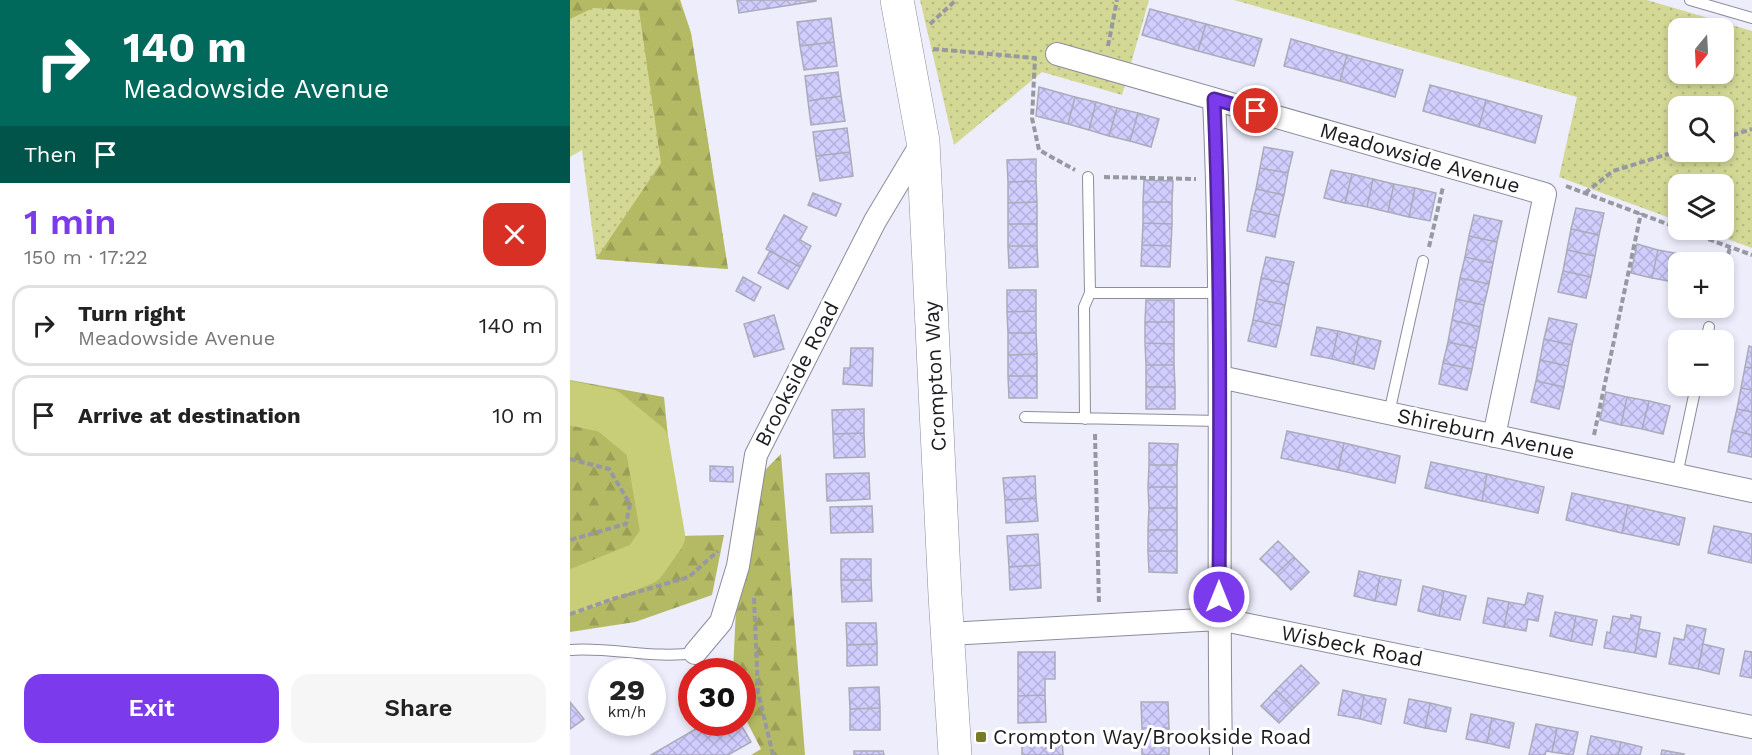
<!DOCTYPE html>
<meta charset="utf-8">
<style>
body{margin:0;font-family:"Work Sans",sans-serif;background:#f6f6f6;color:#222;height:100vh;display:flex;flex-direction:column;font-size:22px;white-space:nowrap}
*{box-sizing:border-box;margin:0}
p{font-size:20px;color:#767676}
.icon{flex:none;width:33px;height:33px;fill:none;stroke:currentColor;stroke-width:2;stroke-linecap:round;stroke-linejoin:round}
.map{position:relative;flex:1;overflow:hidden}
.details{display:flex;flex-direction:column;background:#fff;width:570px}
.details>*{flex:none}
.guide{background:#00695c;color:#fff;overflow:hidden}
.needle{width:39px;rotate:198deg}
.buttons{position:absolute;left:1098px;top:18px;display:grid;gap:12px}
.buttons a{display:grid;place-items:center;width:66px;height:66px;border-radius:12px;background:#fff;box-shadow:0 3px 9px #0003;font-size:30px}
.speed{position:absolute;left:18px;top:658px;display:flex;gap:12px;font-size:30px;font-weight:700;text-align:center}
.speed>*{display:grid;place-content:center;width:78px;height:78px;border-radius:50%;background:#fff;box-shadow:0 3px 9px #0003;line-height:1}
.speed small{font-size:15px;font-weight:400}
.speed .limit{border:9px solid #d22;background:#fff;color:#111}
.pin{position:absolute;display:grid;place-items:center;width:51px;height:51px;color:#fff;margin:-26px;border:3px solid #fff;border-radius:50%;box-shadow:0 2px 6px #0007}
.me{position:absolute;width:66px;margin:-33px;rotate:0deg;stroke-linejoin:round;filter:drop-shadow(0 0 4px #0008)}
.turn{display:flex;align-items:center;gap:21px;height:126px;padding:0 24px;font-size:27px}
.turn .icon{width:78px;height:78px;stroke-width:2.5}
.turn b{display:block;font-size:42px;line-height:51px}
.then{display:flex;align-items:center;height:57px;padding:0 24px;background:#0003;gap:12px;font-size:22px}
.round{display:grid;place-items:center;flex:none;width:63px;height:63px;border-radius:18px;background:#f6f6f6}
.head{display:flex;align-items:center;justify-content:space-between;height:102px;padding:0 24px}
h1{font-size:36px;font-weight:600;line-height:45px;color:#7c3aed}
.action{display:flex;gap:12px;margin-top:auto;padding:12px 24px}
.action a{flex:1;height:69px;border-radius:18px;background:#7c3aed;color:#fff;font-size:24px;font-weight:600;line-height:69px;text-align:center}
.action a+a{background:#f6f6f6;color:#222}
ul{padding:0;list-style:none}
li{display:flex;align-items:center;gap:18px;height:81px;margin:0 12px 9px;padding:0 12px;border:3px solid #e0e0e0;border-radius:18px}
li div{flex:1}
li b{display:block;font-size:22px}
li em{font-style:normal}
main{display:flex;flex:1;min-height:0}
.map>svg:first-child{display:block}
.green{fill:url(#green-dots);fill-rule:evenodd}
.forest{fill:url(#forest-firs)}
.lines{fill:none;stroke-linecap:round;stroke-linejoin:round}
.river{stroke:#c8ce77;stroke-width:44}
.building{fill:url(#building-cross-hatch);stroke:#abaab9;stroke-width:1.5}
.service-casing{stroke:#8c8c9a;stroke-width:12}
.minor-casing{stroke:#8c8c9a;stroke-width:24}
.trunk-casing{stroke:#8c8c9a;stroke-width:34}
.path{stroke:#9898a3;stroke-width:4;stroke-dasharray:6 3;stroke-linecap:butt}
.service{stroke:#fff;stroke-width:10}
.minor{stroke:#fff;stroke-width:22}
.trunk{stroke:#fff;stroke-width:33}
.route-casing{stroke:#51269a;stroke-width:15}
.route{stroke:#7c3aed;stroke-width:10}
.poi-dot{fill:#777b24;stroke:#fff;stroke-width:2}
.labels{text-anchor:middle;stroke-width:6;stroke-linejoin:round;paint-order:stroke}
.street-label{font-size:21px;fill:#1b1b20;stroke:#fff}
.poi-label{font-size:21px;fill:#1b1b20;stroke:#fff;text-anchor:start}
</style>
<main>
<section class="details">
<div class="guide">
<div class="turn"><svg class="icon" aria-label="right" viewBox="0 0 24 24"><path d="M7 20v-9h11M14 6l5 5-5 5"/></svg><div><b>140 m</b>Meadowside Avenue</div></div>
<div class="then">Then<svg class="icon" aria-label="arrive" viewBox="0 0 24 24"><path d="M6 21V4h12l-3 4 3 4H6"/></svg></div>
</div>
<div class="head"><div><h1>1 min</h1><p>150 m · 17:22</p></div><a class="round" style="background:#d93025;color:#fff"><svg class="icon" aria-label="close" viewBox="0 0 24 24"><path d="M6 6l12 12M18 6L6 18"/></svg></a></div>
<ul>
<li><svg class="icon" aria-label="right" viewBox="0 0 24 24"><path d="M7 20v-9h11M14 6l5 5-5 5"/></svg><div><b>Turn right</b><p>Meadowside Avenue</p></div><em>140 m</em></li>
<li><svg class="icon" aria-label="arrive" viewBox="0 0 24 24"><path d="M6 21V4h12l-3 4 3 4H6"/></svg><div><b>Arrive at destination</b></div><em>10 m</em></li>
</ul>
<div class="action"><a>Exit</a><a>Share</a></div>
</section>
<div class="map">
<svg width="1182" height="755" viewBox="0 0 1182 755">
<defs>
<pattern id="green-dots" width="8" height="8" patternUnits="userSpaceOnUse" patternTransform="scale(1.5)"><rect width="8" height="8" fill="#d3d895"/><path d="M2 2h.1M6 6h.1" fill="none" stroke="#b5b980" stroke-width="1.8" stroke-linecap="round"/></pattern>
<pattern id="forest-firs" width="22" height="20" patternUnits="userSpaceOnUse" patternTransform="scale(1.5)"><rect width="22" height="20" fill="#b4b963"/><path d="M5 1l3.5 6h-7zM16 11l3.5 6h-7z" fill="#9a9e56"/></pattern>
<pattern id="building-cross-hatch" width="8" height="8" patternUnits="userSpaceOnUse" patternTransform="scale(1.5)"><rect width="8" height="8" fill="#d1ceff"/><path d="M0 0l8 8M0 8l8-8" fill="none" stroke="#b3b0da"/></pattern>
</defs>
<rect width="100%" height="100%" fill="#eeedfc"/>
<path class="green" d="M0 0H110L121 33 158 269 26 259 12 150 0 157Z
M350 0H579L552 95 472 72 384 145Z
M664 0H1077L1182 31V248L1133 230H1154V184H1108V221L989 177 1007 97ZM1108 28H1154V74H1108ZM1108 106H1154V152H1108Z"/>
<path class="forest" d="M0 0H110L121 33 158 269 26 259 91 163 69 10 23 8 0 19Z
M0 380 94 397 108 536 154 535 142 595 65 622 0 632Z
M211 454 235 755H181L191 749 173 714 172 672H163L168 566 182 483Z"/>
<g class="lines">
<path class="river" d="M0 403 38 411 77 443 93 536 74 563 0 593"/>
</g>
<path class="building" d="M167 0H246V1L169 13Z
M580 9 636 24 628 51 572 35Z
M261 18 264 42 230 46 227 22Z
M636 24 692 39 684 66 628 51Z
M721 39 777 55 770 81 714 66Z
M264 42 267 66 234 70 230 46Z
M777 55 833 70 825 97 770 81Z
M268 72 271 96 238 101 235 76Z
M860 85 916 100 909 127 853 111Z
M469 87 505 97 498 124 466 116Z
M271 96 275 121 241 125 238 101Z
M505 97 526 102 519 130 498 124Z
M916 100 972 116 965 143 909 127Z
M526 102 547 108 539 136 519 130Z
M547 108 568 113 560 141 539 136Z
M568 113 589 119 581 147 560 141Z
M277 128 280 152 246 156 243 132Z
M694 147 723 152 718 173 690 168Z
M280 152 283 176 250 181 246 156Z
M466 159V181L438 182 437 160Z
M690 168 718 173 714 195 686 189Z
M761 170 782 174 775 203 754 198Z
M782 174 803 179 797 207 775 203Z
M803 179 824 184 818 212 797 207Z
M574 180 603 181 602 202H573Z
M466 181 467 202 438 203V182Z
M824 184 845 188 839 217 818 212Z
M845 188 866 193 860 221 839 217Z
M686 189 714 195 709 216 681 210Z
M243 193 271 204 266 216 238 205Z
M467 202V224H438V203Z
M573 202H602V224L573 223Z
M1006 208 1034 213 1029 235 1001 229Z
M681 210 709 216 705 237 677 231Z
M214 215 237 227 230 240 241 246 230 267 196 249Z
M904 215 932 221 927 242 899 236Z
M573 223 602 224 601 246 572 245Z
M438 224H467V246H438Z
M1001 229 1029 235 1025 256 997 250Z
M899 236 927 242 923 263 895 257Z
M1067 244 1088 250 1082 278 1061 273Z
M572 245 601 246 600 267 571 266Z
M438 246H467L468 267 439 268Z
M997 250 1025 256 1021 277 993 271Z
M1088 250 1110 254 1103 282 1082 278Z
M200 251 230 267 218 289 188 273Z
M1110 254 1131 259 1130 262H1108V283L1103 282Z
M696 257 724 262 719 284 691 278Z
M895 257 923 263 919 284 890 278Z
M1131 259 1148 262H1130Z
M993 271 1021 277 1016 298 988 292Z
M173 277 191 287 184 301 166 291Z
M691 278 719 284 715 305 687 299Z
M890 278 919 284 914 305 886 299Z
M437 290H466V311L437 312Z
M687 299 715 305 711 326 683 320Z
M886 299 914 305 910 327 882 320Z
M576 300H604V322H575Z
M466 311V333H438L437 312Z
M204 315 214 349 184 357 174 324Z
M979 318 1007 324 1002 345 974 339Z
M683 320 711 326 706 347 678 341Z
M882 320 910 327 906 348 878 342Z
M575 322H604V344L575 343Z
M747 327 768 331 762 359 741 355Z
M768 331 789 336 783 364 762 359Z
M438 333H466L467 354 438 355Z
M789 336 811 341 804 369 783 364Z
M974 339 1002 345 998 366 970 360Z
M878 342 906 348 902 369 873 363Z
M575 343 604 344V365H576Z
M1179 346 1182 347V368L1175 367Z
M281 348H303L302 386 273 384 274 368H280Z
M467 354V376H438V355Z
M970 360 998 366 994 387 966 381Z
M873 363 902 369 897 390 869 384Z
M576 365H604L605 387H576Z
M1175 367 1182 368V390L1171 388Z
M438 376H467V398H439Z
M966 381 994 387 989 409 961 402Z
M576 387H605V409H576Z
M1171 388 1182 390V412L1167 409Z
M1036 392 1057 397 1051 425 1030 420Z
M1057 397 1079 401 1072 429 1051 425Z
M1079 401 1100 406 1093 434 1072 429Z
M294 409V433L263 434 262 410Z
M1167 409 1182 412V435L1162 430Z
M1162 430 1182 435V457L1158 452Z
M717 431 774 443 768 470 711 458Z
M294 433 295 457 264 458 263 434Z
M579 443 608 444 607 465H579Z
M774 443 830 456 825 483 768 470Z
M861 462 917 474 912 501 855 488Z
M579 465H607V487H578Z
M140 466 163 467V482L140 481Z
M299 473 300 499 257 501 256 474Z
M917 474 974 487 968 513 912 501Z
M465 476 466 498 435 500 433 478Z
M578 487H607V508H579Z
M1002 493 1058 505 1052 533 996 520Z
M466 498 468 521 436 523 435 500Z
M1058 505 1115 518 1109 545 1052 533Z
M302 506 303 532 261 533 260 507Z
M579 508H607V530H578Z
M1144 526 1182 534V563L1138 553Z
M578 530H607V551H578Z
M468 534 470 565 439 567 437 536Z
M708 541 724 557 706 574 690 559Z
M578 551H607V573L579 572Z
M724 557 739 572 721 590 706 574Z
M271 559H301V580H271Z
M470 565 471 588 440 590 439 567Z
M789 571 810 576 805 601 784 596Z
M810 576 831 580 826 605 805 601Z
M271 580H301L302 601 272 602Z
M853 586 874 591 869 616 848 611Z
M874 591 896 596 890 620 869 616Z
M958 593 973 596 968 621 958 619 956 631 934 627 939 602 955 605Z
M918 598 939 602 934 627 913 623Z
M985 612 1006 616 1001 641 980 636Z
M1061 615 1071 617 1065 653 1034 648 1037 632 1040 633 1043 616 1061 619Z
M1006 616 1027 620 1022 645 1001 641Z
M276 623H306L307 644 277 645Z
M1117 625 1136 629 1128 669 1099 664 1104 638 1114 640Z
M1069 629 1090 633 1086 657 1065 653Z
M307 644V665L277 666V645Z
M1133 644 1154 649 1149 674 1128 669Z
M1175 651 1182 652V678L1170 676Z
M448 652H485V679H475V695L448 696Z
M731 665 749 683 724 708 706 690Z
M309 687 310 708 280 709 279 688Z
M706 690 724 708 709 723 691 706Z
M773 690 794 695 790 719 768 715Z
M475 695 476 722 448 723V696Z
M794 695 816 699 811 724 790 719Z
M839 699 860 703 855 728 834 723Z
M0 702 14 719 0 729Z
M571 702H598L599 728H572Z
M860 703 881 708 876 732 855 728Z
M310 708V730H280V709Z
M901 714 922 718 917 743 896 739Z
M922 718 944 723 939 748 917 743Z
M136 723H170L181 742 158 755H81Z
M966 724 987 728 982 752 976 751 975 755H959Z
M572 728H599V755H572Z
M987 728 1008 732 1003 755 982 752Z
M492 736 493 755H452V745H460V737Z
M1021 736 1051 742 1048 755H1017Z
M1051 742 1072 747 1070 755H1048Z
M1092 750 1114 754 1113 755H1091Z
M284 751H313L314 755H284Z"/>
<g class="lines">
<g class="service-casing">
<path id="service" d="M1120 0 1182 18
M520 293H648
M1136 340 1139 327
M819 413 853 261
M455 417 649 421
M515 419 514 307 520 293 518 177
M1107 475 1126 386
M0 650C42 647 83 659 125 653"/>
</g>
<g class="minor-casing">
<path id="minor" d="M487 54 975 194 924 436
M644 99C654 317 647 536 651 755
M650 377 1182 491
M378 634 649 619 1182 727
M125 653 151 622 168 566 186 455 305 221 353 141"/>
</g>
<g class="trunk-casing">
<path id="trunk" d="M327 0 353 141 375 595 385 755"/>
</g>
<path class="path" d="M360 24 386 0
M538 46 547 0
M363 49 465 58 462 118 469 150 505 170
M1154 138 1182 129
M534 177 626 179
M996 186 1108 228
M1015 193 1043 171 1108 151
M1113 230 1182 255
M859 247 873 187
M1154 272 1160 247
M525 434 529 604
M1024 435 1071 213
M0 459 39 469 60 504 56 524 0 540
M184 598 188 692 203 755
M0 614 43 599 119 577 148 551"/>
<use href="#service" class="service"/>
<use href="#minor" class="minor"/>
<use href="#trunk" class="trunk"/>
</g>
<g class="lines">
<g class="route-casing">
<path id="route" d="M649 597C650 431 651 265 644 99L686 111"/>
</g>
<use href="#route" class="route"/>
</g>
<rect class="poi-dot" x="405" y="731" width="12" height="12" rx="3"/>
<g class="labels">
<g class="street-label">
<text transform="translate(850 158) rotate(16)" y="7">Meadowside Avenue</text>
<text transform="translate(227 374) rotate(-63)" y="7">Brookside Road</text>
<text transform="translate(365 376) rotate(-93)" y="7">Crompton Way</text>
<text transform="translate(916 434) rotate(12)" y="7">Shireburn Avenue</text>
<text transform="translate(782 646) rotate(11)" y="7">Wisbeck Road</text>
</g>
<g class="poi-label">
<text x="423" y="744">Crompton Way/Brookside Road</text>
</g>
</g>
</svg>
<div class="buttons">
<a><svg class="needle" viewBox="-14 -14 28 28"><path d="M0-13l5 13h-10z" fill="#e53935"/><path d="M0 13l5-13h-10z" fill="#767676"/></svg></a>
<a><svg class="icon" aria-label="search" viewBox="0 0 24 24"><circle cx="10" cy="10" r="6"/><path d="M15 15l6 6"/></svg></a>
<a><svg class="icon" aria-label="layers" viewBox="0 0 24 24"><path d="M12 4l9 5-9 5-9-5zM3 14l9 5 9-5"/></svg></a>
<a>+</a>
<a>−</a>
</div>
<div class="speed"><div>29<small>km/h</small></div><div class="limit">30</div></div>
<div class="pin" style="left:686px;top:111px;background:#d93025"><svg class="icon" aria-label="arrive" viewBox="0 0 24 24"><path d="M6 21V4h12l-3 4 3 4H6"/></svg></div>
<svg class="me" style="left:649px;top:597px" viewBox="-20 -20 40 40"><circle r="17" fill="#7c3aed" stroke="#fff" stroke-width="3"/><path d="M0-11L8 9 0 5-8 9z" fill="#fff"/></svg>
</div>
</main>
